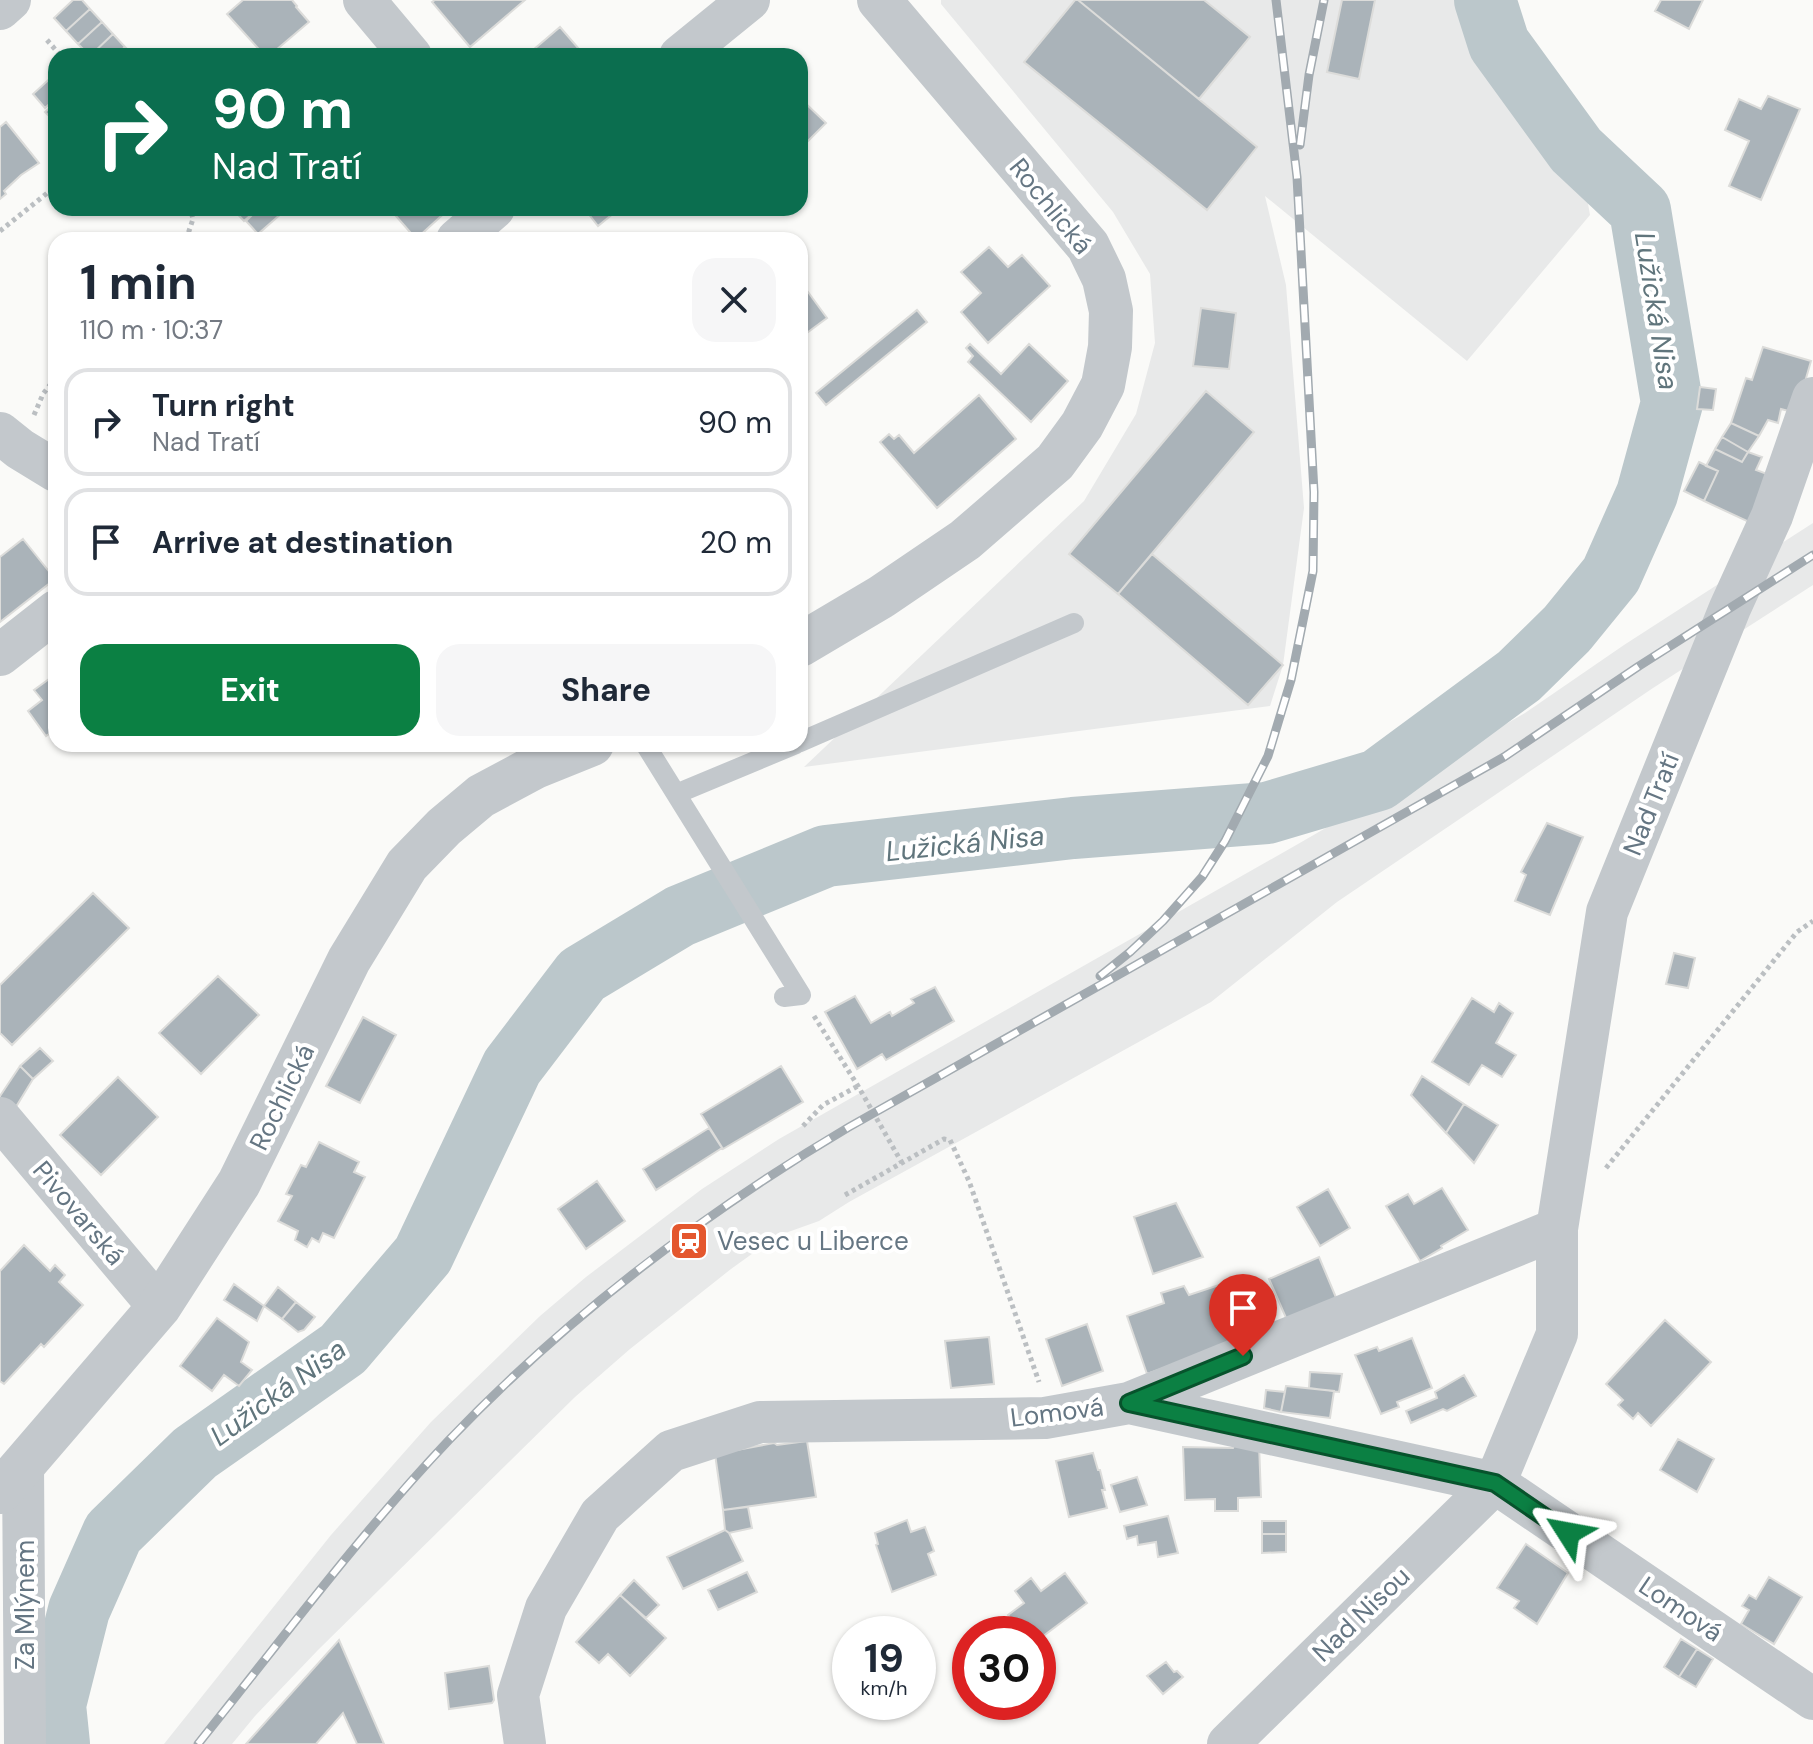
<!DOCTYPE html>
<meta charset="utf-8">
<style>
body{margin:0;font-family:"DM Sans",sans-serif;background:#f6f6f7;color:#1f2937;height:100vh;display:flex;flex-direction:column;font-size:30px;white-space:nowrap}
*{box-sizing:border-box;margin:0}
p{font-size:26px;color:#747a83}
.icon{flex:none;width:44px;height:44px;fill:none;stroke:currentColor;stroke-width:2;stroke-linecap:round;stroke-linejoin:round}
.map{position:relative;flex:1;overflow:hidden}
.side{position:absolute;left:48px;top:232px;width:760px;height:520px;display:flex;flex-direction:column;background:#fff;border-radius:24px;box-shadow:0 2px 6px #0004}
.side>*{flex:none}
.guide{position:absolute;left:48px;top:48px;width:760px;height:168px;border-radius:24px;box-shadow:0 2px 6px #0004;background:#0b6e4f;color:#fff;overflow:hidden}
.speed{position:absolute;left:832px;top:1616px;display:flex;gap:16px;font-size:40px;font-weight:700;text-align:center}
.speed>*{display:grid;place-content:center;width:104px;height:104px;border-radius:50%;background:#fff;box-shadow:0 2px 6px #0004;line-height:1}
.speed small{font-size:20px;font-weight:400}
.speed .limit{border:12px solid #d22;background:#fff;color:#111}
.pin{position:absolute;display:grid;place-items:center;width:68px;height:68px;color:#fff;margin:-82px -34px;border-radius:50% 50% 50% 0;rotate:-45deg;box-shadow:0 0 8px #0007}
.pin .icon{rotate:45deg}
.me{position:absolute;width:88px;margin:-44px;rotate:304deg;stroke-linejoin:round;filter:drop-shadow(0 0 6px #0008)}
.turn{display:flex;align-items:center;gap:28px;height:168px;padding:0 32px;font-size:36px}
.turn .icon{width:104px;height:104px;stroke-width:2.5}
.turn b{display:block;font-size:56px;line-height:68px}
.round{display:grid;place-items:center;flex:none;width:84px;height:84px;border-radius:24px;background:#f6f6f7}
.headline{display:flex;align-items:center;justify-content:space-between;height:136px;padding:0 32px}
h1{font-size:48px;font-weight:700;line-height:60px}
.action{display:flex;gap:16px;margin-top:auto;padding:16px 32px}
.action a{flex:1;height:92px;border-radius:24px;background:#0b8043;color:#fff;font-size:32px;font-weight:700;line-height:92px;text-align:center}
.action a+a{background:#f6f6f7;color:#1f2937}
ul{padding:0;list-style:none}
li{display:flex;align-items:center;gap:24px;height:108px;margin:0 16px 12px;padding:0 16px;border:4px solid #e0e1e3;border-radius:24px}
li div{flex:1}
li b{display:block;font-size:30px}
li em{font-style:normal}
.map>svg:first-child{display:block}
.built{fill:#e8e9e9}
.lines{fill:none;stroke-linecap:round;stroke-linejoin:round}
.river{stroke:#bbc7cb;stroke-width:62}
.building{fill:#aab3b9;stroke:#dcdcda;stroke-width:2}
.path{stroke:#bbbfc2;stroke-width:5;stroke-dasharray:4 4;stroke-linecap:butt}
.service{stroke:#c3c8cc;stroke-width:20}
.minor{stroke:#c3c8cc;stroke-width:42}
.tertiary{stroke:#c3c8cc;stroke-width:44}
.rail-casing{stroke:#a2aab0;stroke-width:9}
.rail{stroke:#fff;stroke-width:6;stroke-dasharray:18;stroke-linecap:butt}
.route-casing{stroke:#07532c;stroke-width:20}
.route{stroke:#0b8043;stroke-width:14}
.labels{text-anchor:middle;stroke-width:8;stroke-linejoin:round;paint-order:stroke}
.street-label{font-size:26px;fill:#657683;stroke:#fff}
.poi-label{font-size:26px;fill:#657683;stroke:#fff;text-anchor:start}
.water-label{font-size:28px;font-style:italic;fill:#60757c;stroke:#fff}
</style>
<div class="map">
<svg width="1813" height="1744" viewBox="0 0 1813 1744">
<rect width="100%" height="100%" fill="#fafaf8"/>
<path class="built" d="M941 0H1508L1515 25 1573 117 1590 215 1467 361 1265 196 1286 285 1304 508 1283 665 1270 706 804 767 1084 501 1136 414 1155 343 1150 274 1113 212 941 4Z
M1813 523V585L1653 688 1337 902 1211 1002 849 1202 819 1221 777 1236 731 1269 630 1349 575 1397 318 1650 255 1716 232 1744H164L331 1535 431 1422 540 1316 586 1277 702 1189 779 1139 1298 844 1525 713 1624 645Z"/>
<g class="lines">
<path class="river" d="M59 1744 55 1705 79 1610 113 1533 195 1453 343 1349 423 1255 512 1067 582 975 680 916 826 856 1073 828 1267 813 1378 780 1519 676 1567 629 1611 575 1647 494 1672 403 1640 210 1576 150 1499 44 1485 0"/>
</g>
<path class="building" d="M73 0H82L90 9 66 31 54 18Z
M243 0H292L297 6 296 7 309 22 269 56H265L227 14Z
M435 0H525L470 47 432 2Z
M1075 0H1078L1257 147 1207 210 1024 62Z
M1078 0H1204L1250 37 1199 99Z
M1342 0H1375L1359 79 1327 72Z
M1661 0H1703L1689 29 1655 11Z
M90 9 102 22 78 44 66 31Z
M102 22 113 34 90 56 78 44Z
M560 27 585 56H526Z
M113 34 125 47 115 56H90Z
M125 47 134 56H115Z
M55 74 56 98 45 108 33 94Z
M1768 96 1800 109 1761 200 1729 186 1749 141 1725 130 1739 99 1761 109Z
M800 98 826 123 800 149Z
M56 102V123L45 112Z
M6 122 39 163 21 175 4 191 6 194 0 199V127Z
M232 208H259L244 221Z
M259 208H277L282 213 258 234 246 221Z
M389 208H450L416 239Z
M584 208H620L598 226Z
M989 247 1008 267 1022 255 1050 286 988 343 961 312 981 293 961 272Z
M800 281 827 318 800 338Z
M1201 308 1236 313 1229 369 1193 366Z
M917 310 927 322 826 405 816 393Z
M970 344 1001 374 1029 344 1068 381 1031 422 968 362 973 356 966 348Z
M1763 347 1811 361 1796 413 1781 409 1778 423 1768 420 1759 436 1731 423 1746 378 1752 380Z
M1700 387 1716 389 1713 410 1697 409Z
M1206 391 1254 432 1118 594 1069 554Z
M979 395 1016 439 937 508 880 442 889 434 894 439 899 435 914 453Z
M1731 423 1759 436 1748 452 1722 437Z
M1722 437 1748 452 1742 462 1715 449Z
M1715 449 1742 462 1748 452 1762 457 1756 470 1770 475 1749 522 1704 501 1718 471 1706 466Z
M1699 462 1718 471 1704 501 1684 491Z
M23 539 55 579 0 622V557Z
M1152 554 1283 665 1248 705 1118 594Z
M56 674V729L46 736 28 711 42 700 34 690Z
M1547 823 1583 837 1550 915 1515 901 1526 875 1521 872Z
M93 893 129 928 12 1045 0 1033V985Z
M1674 953 1695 958 1688 988 1666 984Z
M218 976 259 1015 201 1074 159 1033Z
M935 987 954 1021 886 1060 882 1054 857 1069 825 1012 855 996 871 1023 890 1012 892 1016 914 1003 911 999Z
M1472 998 1494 1012 1499 1003 1513 1013 1496 1043 1516 1055 1502 1077 1482 1065 1469 1085 1432 1062Z
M363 1017 396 1035 360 1103 326 1086Z
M40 1048 53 1061 33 1079 20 1066Z
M20 1066 33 1079 11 1115 0 1103V1096Z
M781 1066 803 1102 723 1149 701 1114Z
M1422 1076 1464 1104 1446 1133 1411 1095Z
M118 1077 158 1117 101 1175 60 1135Z
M1464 1104 1498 1125 1474 1163 1446 1133Z
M709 1128 722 1148 656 1190 643 1169Z
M319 1142 359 1162 354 1172 365 1177 334 1238 323 1233 319 1242 312 1238 307 1247 295 1240 298 1231 278 1221 292 1196 286 1194 301 1165 306 1167Z
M597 1181 625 1221 586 1249 558 1209Z
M1442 1188 1468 1230 1441 1246 1442 1248 1420 1261 1386 1206 1408 1194 1414 1204Z
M1328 1189 1350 1228 1320 1246 1297 1207Z
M1176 1203 1203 1257 1153 1274 1134 1217Z
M24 1245 50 1271 55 1265 65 1275 59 1282 83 1305 44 1347 41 1344 4 1384 0 1381V1271Z
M1319 1257 1340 1307 1290 1327 1269 1279Z
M234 1284 264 1306 257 1321 224 1300Z
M1219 1285 1239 1342 1147 1374 1127 1316 1164 1303 1161 1293 1184 1286 1189 1295Z
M278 1287 296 1302 282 1319 264 1306Z
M296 1302 315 1317 304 1330 298 1332 282 1319Z
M217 1318 249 1342 241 1362 252 1370 239 1386 224 1375 212 1391 180 1366Z
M1665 1320 1711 1362 1651 1426 1638 1413 1633 1419 1618 1405 1623 1400 1606 1384Z
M1087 1324 1103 1371 1062 1386 1046 1339Z
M989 1337 994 1384 951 1388 945 1341Z
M1412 1338 1432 1388 1397 1402 1399 1407 1381 1414 1355 1355 1377 1347 1379 1351Z
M1310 1372 1342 1374 1339 1392 1309 1388Z
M1464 1375 1476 1396 1447 1411 1443 1409 1411 1423 1406 1411 1437 1398 1435 1392Z
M1286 1386 1334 1391 1330 1418 1281 1412Z
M1266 1390 1285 1392 1281 1412 1264 1408Z
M1678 1439 1714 1459 1697 1492 1660 1470Z
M807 1441 816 1497 723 1510 715 1454 774 1443 777 1445Z
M1259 1444 1261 1497 1238 1498V1511H1215V1499L1185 1500 1183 1447 1233 1448 1234 1445Z
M1093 1453 1098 1470H1100L1105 1490H1102L1107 1508 1069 1517 1056 1461Z
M1137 1477 1147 1505 1120 1512 1111 1485Z
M748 1507 752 1528 729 1533 725 1530 723 1510Z
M1168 1516 1178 1553 1158 1557 1156 1542 1138 1545 1137 1536 1127 1539 1124 1526Z
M907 1520 911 1532 925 1527 934 1551 928 1554 936 1575 892 1592 876 1545 878 1544 875 1533Z
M1262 1521H1286V1534H1262Z
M725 1530 729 1533 743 1561 683 1589 667 1557Z
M1262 1534H1286V1552L1262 1553Z
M1526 1544 1568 1573 1537 1624 1514 1608 1519 1601 1497 1588Z
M747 1572 757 1592 718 1610 708 1590Z
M1065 1573 1087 1603 1038 1640V1634H1022L1008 1615 1024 1603 1015 1591 1031 1578 1041 1591Z
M1769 1577 1802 1597 1774 1644 1741 1624 1749 1610 1742 1606 1749 1595 1756 1599Z
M634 1580 659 1605 646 1618 620 1595Z
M620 1595 666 1638 630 1676 608 1654 599 1663 576 1642Z
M1681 1639 1697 1649 1679 1677 1664 1667Z
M339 1640 384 1744H357L343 1713 316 1744H246Z
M1697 1649 1713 1659 1696 1687 1679 1677Z
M1166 1662 1174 1672 1177 1671 1183 1677 1163 1694 1147 1676Z
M489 1666 494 1700 492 1703 449 1709 445 1673Z"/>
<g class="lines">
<path class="path" d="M47 40 61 56
M0 231 56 186
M186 240 193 219 190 208
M34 415 43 394 56 377
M814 1016 858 1086 902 1163
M803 1126 823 1105 858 1086
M1606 1168 1797 932 1813 921
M845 1195 944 1139 950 1140 969 1181 1039 1382"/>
<path class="service" d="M800 742 1074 623
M645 744 801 995 784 997
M676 794 796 744"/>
<path class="minor" d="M364 0 411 56
M0 9 10 0
M680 56 749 0
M457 240 494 208
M0 433 20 449 56 471
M0 655 56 611
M0 1118 159 1307
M1129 1403 1557 1229
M23 1466 25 1744
M525 1744 518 1695 546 1608 600 1515 671 1451 760 1422 1045 1418 1129 1403 1495 1483 1813 1699
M1228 1744 1495 1483 1557 1334V1229L1607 912 1730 608 1772 516 1813 398"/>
<path class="tertiary" d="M800 645 881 597 965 540 1055 462 1082 425 1103 385 1110 347 1111 311 1104 279 1088 246 879 0
M0 1492 159 1307 239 1183 349 960 407 865 444 827 481 796 535 767 592 744"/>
<g class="rail-casing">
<path id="rail" d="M1300 145 1309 75 1324 0
M1100 976 1130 952 1163 921 1202 877 1225 841 1268 756 1291 680 1313 571 1314 492 1297 177 1276 0
M198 1744C280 1642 359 1535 449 1440 568 1316 702 1214 849 1127L1504 757 1639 666 1813 555"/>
</g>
<use href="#rail" class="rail"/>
</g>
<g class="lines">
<g class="route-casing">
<path id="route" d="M1243 1356 1129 1403 1495 1483 1568 1533"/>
</g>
<use href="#route" class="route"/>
</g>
<defs>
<g id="station-square" transform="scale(2)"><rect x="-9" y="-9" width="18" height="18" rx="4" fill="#e4572e" stroke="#fff"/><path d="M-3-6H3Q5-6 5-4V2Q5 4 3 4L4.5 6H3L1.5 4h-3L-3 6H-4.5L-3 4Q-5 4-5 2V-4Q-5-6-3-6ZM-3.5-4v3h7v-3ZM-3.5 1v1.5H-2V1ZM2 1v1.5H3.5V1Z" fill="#fff"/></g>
</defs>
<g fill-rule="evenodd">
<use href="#station-square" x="689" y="1241"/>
</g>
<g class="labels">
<g class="street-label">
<text transform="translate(1051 206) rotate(51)" y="9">Rochlická</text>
<text transform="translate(1651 804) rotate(-68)" y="9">Nad Tratí</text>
<text transform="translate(282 1097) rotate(-64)" y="9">Rochlická</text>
<text transform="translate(79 1213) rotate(50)" y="9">Pivovarská</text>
<text transform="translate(1057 1412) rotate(-7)" y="9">Lomová</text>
<text transform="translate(25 1605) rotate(-90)" y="9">Za Mlýnem</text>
<text transform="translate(1681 1609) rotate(34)" y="9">Lomová</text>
<text transform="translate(1361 1614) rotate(-44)" y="9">Nad Nisou</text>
</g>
<g class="poi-label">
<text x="717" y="1250">Vesec u Liberce</text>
</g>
<g class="water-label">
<text transform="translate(1657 311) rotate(81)" y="10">Lužická Nisa</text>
<text transform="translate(965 843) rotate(-6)" y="10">Lužická Nisa</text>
<text transform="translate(278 1392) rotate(-36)" y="10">Lužická Nisa</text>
</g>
</g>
</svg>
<div class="speed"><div>19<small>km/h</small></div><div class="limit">30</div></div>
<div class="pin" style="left:1243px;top:1356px;background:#d93025"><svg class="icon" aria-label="arrive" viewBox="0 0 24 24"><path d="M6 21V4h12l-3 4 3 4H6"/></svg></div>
<svg class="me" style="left:1568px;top:1533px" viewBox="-20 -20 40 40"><path d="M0-17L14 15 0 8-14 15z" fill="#0b8043" stroke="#fff" stroke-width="4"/></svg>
<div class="guide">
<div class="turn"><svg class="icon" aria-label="right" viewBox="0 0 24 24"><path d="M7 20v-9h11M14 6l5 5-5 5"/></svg><div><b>90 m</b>Nad Tratí</div></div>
</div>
<section class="side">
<div class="headline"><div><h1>1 min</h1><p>110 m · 10:37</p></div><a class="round"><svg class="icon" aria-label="close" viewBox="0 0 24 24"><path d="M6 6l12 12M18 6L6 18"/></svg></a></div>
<ul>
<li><svg class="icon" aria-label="right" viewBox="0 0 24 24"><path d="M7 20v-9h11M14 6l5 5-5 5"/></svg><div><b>Turn right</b><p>Nad Tratí</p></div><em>90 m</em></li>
<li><svg class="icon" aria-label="arrive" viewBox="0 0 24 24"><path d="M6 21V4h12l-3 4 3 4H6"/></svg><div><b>Arrive at destination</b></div><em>20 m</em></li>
</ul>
<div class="action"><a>Exit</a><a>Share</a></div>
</section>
</div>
